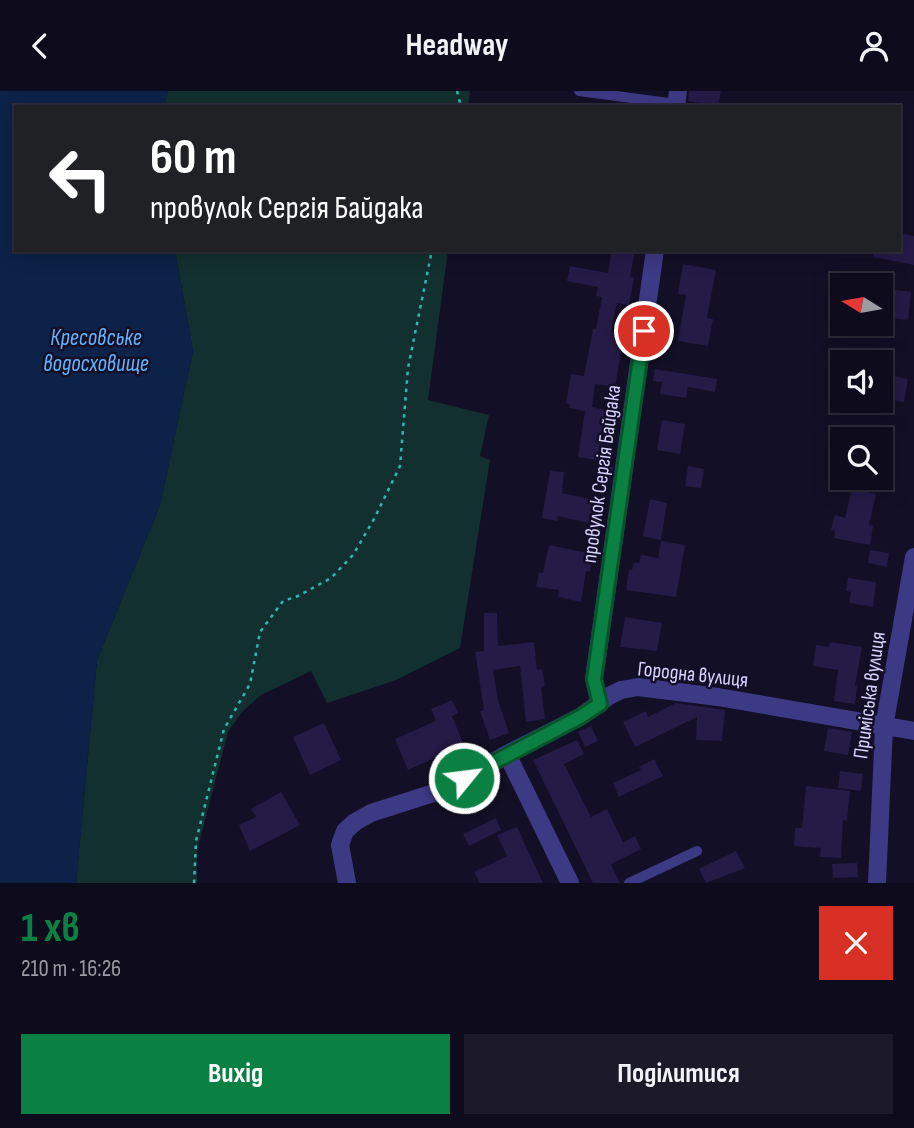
<!DOCTYPE html>
<html lang="uk">
<meta charset="utf-8">
<style>
body{margin:0;font-family:"Sofia Sans Condensed",sans-serif;background:#1c1929;color:#f1f3f6;height:100vh;display:flex;flex-direction:column;font-size:26px;white-space:nowrap}
*{box-sizing:border-box;margin:0}
p{font-size:23px;color:#9b9ba3}
.icon{flex:none;width:38px;height:38px;fill:none;stroke:currentColor;stroke-width:2;stroke-linecap:round;stroke-linejoin:round}
.map{position:relative;height:792px;overflow:hidden}
.side{display:flex;flex-direction:column;background:#0e0b1c;flex:1}
.side>*{flex:none}
.guide{position:absolute;left:14px;top:14px;width:887px;height:147px;border-radius:0px;box-shadow:0 4px 18px #0003,0 0 0 2px #2e2b3b;background:#202124;color:#fff;overflow:hidden}
.needle{width:46px;rotate:281deg}
.controls{position:absolute;left:830px;top:182px;display:grid;gap:14px}
.controls a{display:grid;place-items:center;width:63px;height:63px;border-radius:0px;background:#0e0b1c;box-shadow:0 4px 18px #0003,0 0 0 2px #2e2b3b;font-size:35px}
.pin{position:absolute;display:grid;place-items:center;width:60px;height:60px;color:#fff;margin:-30px;border:4px solid #fff;border-radius:50%;box-shadow:0 2px 7px #0007}
.me{position:absolute;width:77px;margin:-38px;rotate:61deg;stroke-linejoin:round;filter:drop-shadow(0 0 5px #0008)}
.turn{display:flex;align-items:center;gap:24px;height:147px;padding:0 21px;font-size:32px}
.turn .icon{width:91px;height:91px;stroke-width:2.5}
.turn b{display:block;font-size:49px;line-height:60px}
.round{display:grid;place-items:center;flex:none;width:74px;height:74px;border-radius:0px;background:#1c1929}
.summary{display:flex;align-items:center;justify-content:space-between;height:119px;padding:0 21px}
h1{font-size:42px;font-weight:700;line-height:52px;color:#0b8043}
.action{display:flex;gap:14px;margin-top:auto;padding:14px 21px}
.action a{flex:1;height:80px;border-radius:0px;background:#0b8043;color:#fff;font-size:28px;font-weight:700;line-height:80px;text-align:center}
.action a+a{background:#1c1929;color:#f1f3f6}
header{display:flex;justify-content:space-between;align-items:center;height:91px;padding:0 21px;background:#0e0b1c;font-size:32px;font-weight:700}
.map>svg:first-child{display:block}
.green{fill:#12302f}
.water{fill:#0c2248}
.building{fill:#241b47}
.lines{fill:none;stroke-linecap:round;stroke-linejoin:round}
.path{stroke:#2fb8b0;stroke-width:2.5;stroke-dasharray:3.5 5;stroke-linecap:butt}
.service{stroke:#3d3a85;stroke-width:10}
.minor{stroke:#3d3a85;stroke-width:18}
.route-casing{stroke:#07532c;stroke-width:18}
.route{stroke:#0b8043;stroke-width:12}
.labels{text-anchor:middle;stroke-width:5;stroke-linejoin:round;paint-order:stroke}
.street-label{font-size:21px;fill:#d9d4ff;stroke:#130f26}
.water-label{font-size:23px;font-style:italic;fill:#62b6ff;stroke:#130f26}
</style>
<header><svg class="icon" aria-label="back" viewBox="0 0 24 24"><path d="M15 5l-7 7 7 7"/></svg>Headway<svg class="icon" aria-label="person" viewBox="0 0 24 24"><circle cx="12" cy="8" r="4"/><path d="M4 21q1-7 8-7t8 7"/></svg></header>
<div class="map">
<svg width="914" height="792" viewBox="0 0 914 792">
<rect width="100%" height="100%" fill="#130f26"/>
<path class="green" d="M168 0H470L468 16H164Z
M175 159H448L428 309 489 324 480 365 490 369 460 557 396 589 327 612 311 580 261 604 241 622 228 641 197 760V792H76L97 569 160 414 193 260Z"/>
<path class="water" d="M0 0H168L164 16H16V159H175L193 260 160 414 97 569 76 792H0Z"/>
<path class="building" d="M689 0H721L718 15 688 10Z
M900 142 914 145V174L873 166V159H900Z
M612 159H635L630 186 634 187 629 214 617 212 611 241 624 243 615 296 595 293 592 316 616 321 608 371 578 366 585 320 570 317V313L566 312 571 283 584 285 593 238H596L602 206 596 205 598 196 567 190 570 175 608 182Z
M683 173 716 179 707 227 713 228 708 255 678 250 686 204 678 203Z
M882 197 911 201 908 229 880 226Z
M655 278 717 288 715 301 688 296 686 307 660 303 662 291 653 290Z
M880 282 908 288 904 311 880 307Z
M662 329 685 333 680 363 657 359Z
M602 375 613 376 610 392 599 390Z
M688 375 704 378 701 397 685 395Z
M550 380 564 381 562 402 598 410 593 433 558 425 557 430 542 427Z
M852 397 876 403 869 434 873 435 870 454 834 447 835 440 831 439 835 424 845 427Z
M650 408 667 412 661 449 643 445Z
M661 450 685 454 676 506 626 499 629 479H632L634 471 639 472 641 464 658 467Z
M549 454 592 463 590 481 586 480 581 511 558 506 559 499 536 496 539 482H543Z
M870 459 889 462 887 476 868 472Z
M848 487 876 491 873 516 849 512 851 501 846 500Z
M484 522H497L498 555 534 551 537 579 542 578 545 595 541 596 545 628 526 631 520 575 493 579 498 609 509 642 490 649 480 620 484 619 475 561 484 560Z
M625 526 662 532 657 560 620 556Z
M830 551 862 556 855 595H857L855 613 834 610 838 579 813 575 816 554 829 556Z
M452 609 458 622 452 625 466 659 441 670 439 665 408 679 395 648 436 630 431 618Z
M676 612 725 619 722 650 696 649 697 626 635 656 623 631 646 620 648 626Z
M324 632 341 669 310 684 293 646Z
M591 635 598 650 585 656 578 641Z
M828 637 852 641 848 664 824 660Z
M577 649 584 663 564 673 591 726 607 718 623 751 635 745 641 758 611 773 620 792H593L533 669Z
M654 668 663 685 619 706 613 692 641 679 639 676Z
M840 680 863 683 861 700 838 697Z
M806 695 850 700 847 730 843 729 841 767 820 766 821 757 794 755 795 737H802Z
M281 701 300 734 250 760 239 734 256 726 251 718Z
M496 727 501 739 469 755 463 743Z
M517 736 543 792H480L474 781 507 765 497 744Z
M736 760 745 777 706 792 699 778Z
M857 772 858 786 833 787 832 773Z"/>
<g class="lines">
<path class="path" d="M457 0 461 16
M194 792 196 750 224 638 250 593 260 541 283 510 298 505 331 487 353 464 374 428 400 375 408 277 432 159"/>
<path class="service" d="M579 0 676 13
M629 792 697 760"/>
<path class="minor" d="M676 16 678 0
M600 613 594 588 655 159
M507 663 570 792
M347 792 340 754 345 740 355 731 371 722 443 699 507 663 580 626 609 605 621 599 638 596 718 606 914 640
M877 792 884 636 914 466"/>
</g>
<g class="lines">
<g class="route-casing">
<path id="route" d="M464 687 580 626 600 613 594 588 644 240"/>
</g>
<use href="#route" class="route"/>
</g>
<g class="labels">
<g class="street-label">
<text transform="translate(601 383) rotate(-82)" y="7">провулок Сергія Байдака</text>
<text transform="translate(693 583) rotate(6)" y="7">Городна вулиця</text>
<text transform="translate(869 604) rotate(-82)" y="7">Приміська вулиця</text>
</g>
<g class="water-label">
<text x="96" y="254">Кресовське<tspan x="96" dy="26">водосховище</tspan></text>
</g>
</g>
</svg>
<div class="controls">
<a><svg class="needle" viewBox="-14 -14 28 28"><path d="M0-13l5 13h-10z" fill="#e53935"/><path d="M0 13l5-13h-10z" fill="#9b9ba3"/></svg></a>
<a><svg class="icon" aria-label="sound" viewBox="0 0 24 24"><path d="M4 9h4l5-4v14l-5-4H4zM17 9q2 3 0 6"/></svg></a>
<a><svg class="icon" aria-label="search" viewBox="0 0 24 24"><circle cx="10" cy="10" r="6"/><path d="M15 15l6 6"/></svg></a>
</div>
<div class="pin" style="left:644px;top:240px;background:#d93025"><svg class="icon" aria-label="arrive" viewBox="0 0 24 24"><path d="M6 21V4h12l-3 4 3 4H6"/></svg></div>
<svg class="me" style="left:464px;top:687px" viewBox="-20 -20 40 40"><circle r="17" fill="#0b8043" stroke="#fff" stroke-width="3"/><path d="M0-11L8 9 0 5-8 9z" fill="#fff"/></svg>
<div class="guide">
<div class="turn"><svg class="icon" aria-label="left" viewBox="0 0 24 24"><path d="M17 20v-9H6M10 6l-5 5 5 5"/></svg><div><b>60 m</b>провулок Сергія Байдака</div></div>
</div>
</div>
<section class="side">
<div class="summary"><div><h1>1 хв</h1><p>210 m · 16:26</p></div><a class="round" style="background:#d93025;color:#fff"><svg class="icon" aria-label="close" viewBox="0 0 24 24"><path d="M6 6l12 12M18 6L6 18"/></svg></a></div>
<div class="action"><a>Вихід</a><a>Поділитися</a></div>
</section>
